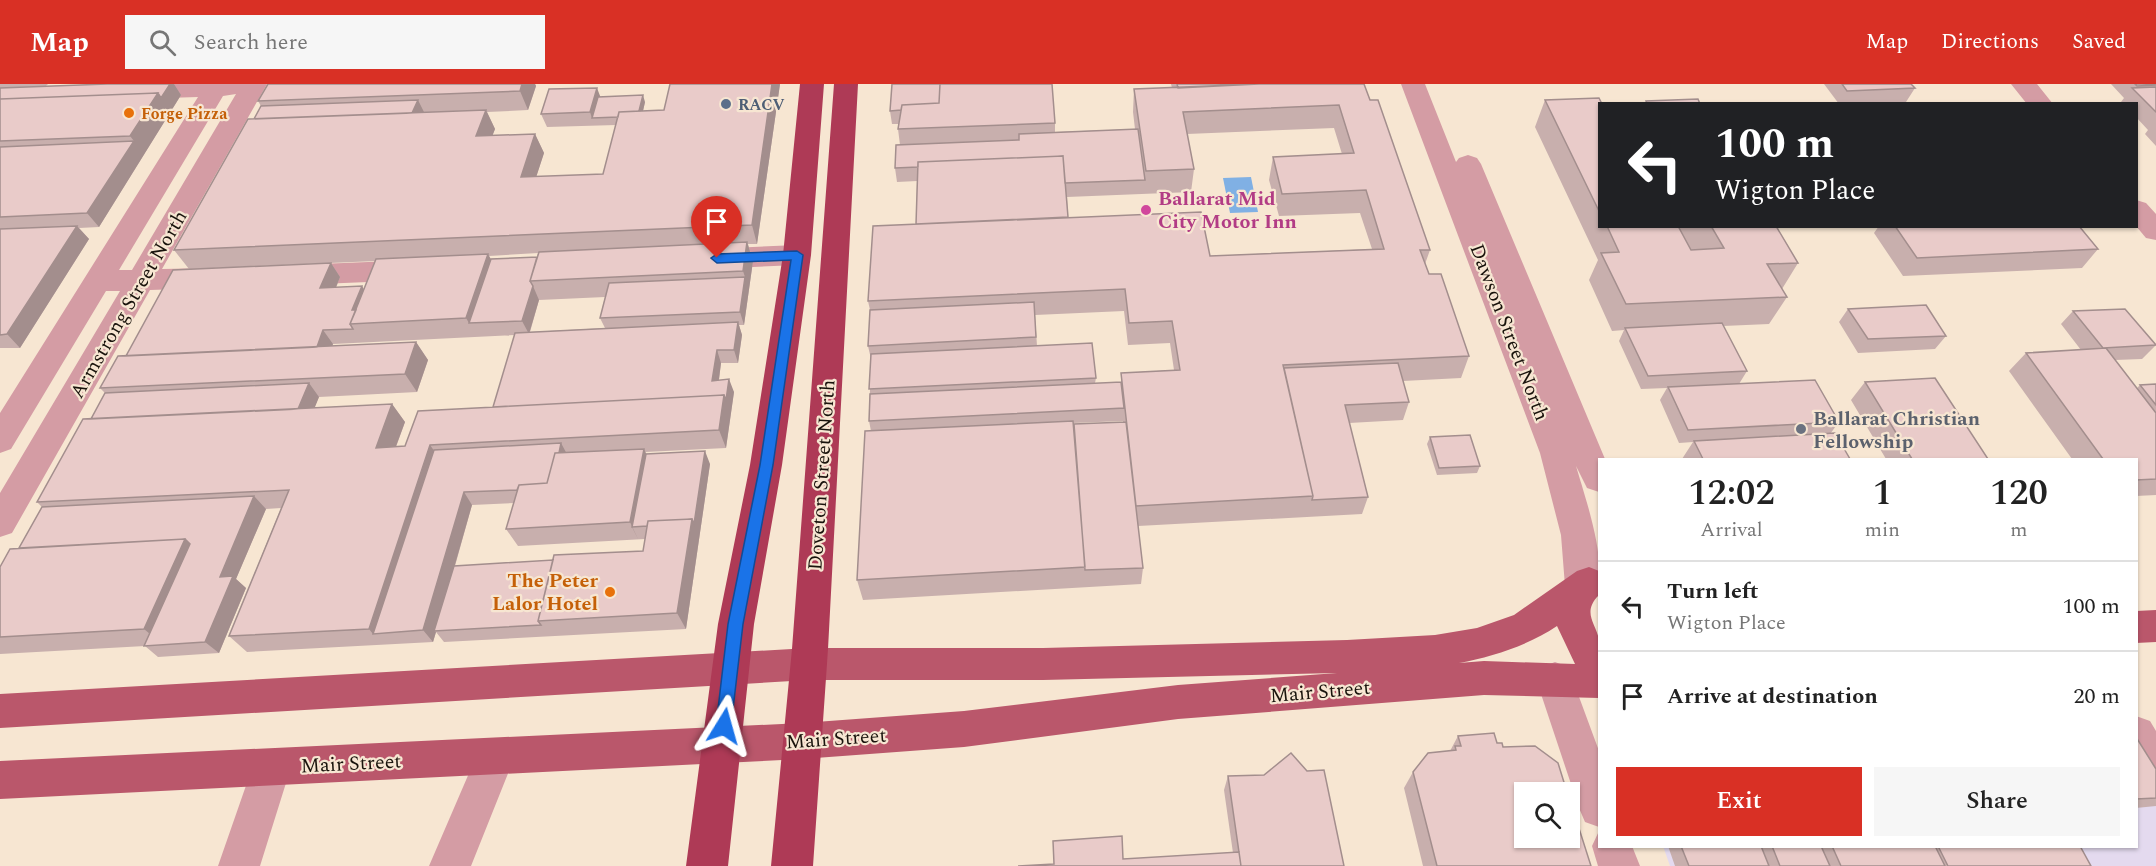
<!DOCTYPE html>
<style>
body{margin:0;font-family:Spectral,serif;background:#f6f6f6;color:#222;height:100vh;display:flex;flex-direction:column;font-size:22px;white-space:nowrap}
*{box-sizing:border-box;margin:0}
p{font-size:20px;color:#767676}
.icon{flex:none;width:33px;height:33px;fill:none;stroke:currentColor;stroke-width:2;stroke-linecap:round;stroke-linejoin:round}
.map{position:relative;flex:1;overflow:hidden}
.side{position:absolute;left:1598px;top:374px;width:540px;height:390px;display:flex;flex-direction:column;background:#fff;border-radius:0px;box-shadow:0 2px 4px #0004}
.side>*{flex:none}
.top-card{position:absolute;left:1598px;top:18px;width:540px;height:126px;border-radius:0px;box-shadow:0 2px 4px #0004;background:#202124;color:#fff;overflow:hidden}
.tools{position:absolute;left:1514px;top:698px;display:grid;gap:12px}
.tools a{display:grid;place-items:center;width:66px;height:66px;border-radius:0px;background:#fff;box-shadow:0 2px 4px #0004;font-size:30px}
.pin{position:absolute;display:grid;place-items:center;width:51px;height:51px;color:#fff;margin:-62px -26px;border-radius:50% 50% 50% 0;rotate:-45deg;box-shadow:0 0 6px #0007}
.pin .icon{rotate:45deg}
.me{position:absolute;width:66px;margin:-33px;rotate:8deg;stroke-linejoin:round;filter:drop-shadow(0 0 4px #0008)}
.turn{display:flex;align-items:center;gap:21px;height:126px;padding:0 18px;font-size:27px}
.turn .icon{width:78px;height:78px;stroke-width:2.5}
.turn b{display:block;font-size:42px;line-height:51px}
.eta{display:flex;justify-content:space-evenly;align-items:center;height:102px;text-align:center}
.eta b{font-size:36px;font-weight:600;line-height:42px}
.action{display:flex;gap:12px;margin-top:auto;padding:12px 18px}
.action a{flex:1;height:69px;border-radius:0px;background:#d93025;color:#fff;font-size:24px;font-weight:600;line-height:69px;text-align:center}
.action a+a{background:#f6f6f6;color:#222}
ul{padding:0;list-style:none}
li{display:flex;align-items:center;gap:18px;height:90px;padding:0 18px;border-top:2px solid #e0e0e0}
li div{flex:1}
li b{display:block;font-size:22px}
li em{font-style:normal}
header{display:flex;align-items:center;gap:36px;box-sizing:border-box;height:84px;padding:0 30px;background:#d93025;color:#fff}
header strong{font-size:28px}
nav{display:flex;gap:33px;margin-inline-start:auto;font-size:21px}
.search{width:420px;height:54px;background:#f6f6f6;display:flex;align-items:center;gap:15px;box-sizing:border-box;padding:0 21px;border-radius:0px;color:#767676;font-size:22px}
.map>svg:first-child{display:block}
.industrial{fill:#e4daef}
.water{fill:#80b0e4}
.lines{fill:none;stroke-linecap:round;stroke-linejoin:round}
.minor{fill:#d49ca4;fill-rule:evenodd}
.major{fill:#ba576b;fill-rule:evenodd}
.highway{fill:#ae3a56;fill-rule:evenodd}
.wall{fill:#c8afad;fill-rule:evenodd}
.shaded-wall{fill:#a38e8d}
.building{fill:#e9cbc9;stroke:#a38e8d;stroke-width:1.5}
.route{fill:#1a73e8;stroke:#114b97;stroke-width:1.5}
.service-dot{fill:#5c6f8a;stroke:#f7e6d2;stroke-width:2}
.food-dot{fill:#e8710a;stroke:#f7e6d2;stroke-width:2}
.hotel-dot{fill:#d1479c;stroke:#f7e6d2;stroke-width:2}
.worship-dot{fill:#6b7280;stroke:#f7e6d2;stroke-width:2}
.labels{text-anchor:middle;stroke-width:4.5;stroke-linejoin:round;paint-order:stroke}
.far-service-label{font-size:16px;font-weight:bold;fill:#4e5e75;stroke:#f7e6d2;text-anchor:start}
.far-food-label{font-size:16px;font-weight:bold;fill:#c56008;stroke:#f7e6d2;text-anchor:start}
.hotel-label{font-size:20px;font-weight:bold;fill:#b23c85;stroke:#f7e6d2;text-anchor:start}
.street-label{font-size:20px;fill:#19130c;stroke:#f7e6d2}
.worship-label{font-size:20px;font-weight:bold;fill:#5b616d;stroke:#f7e6d2;text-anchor:start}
.food-label{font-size:20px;font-weight:bold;fill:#c56008;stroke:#f7e6d2;text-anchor:end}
</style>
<header>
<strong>Map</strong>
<div class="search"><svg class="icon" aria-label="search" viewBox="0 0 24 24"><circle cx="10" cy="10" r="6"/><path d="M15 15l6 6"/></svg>Search here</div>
<nav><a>Map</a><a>Directions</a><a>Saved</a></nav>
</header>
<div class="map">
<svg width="2156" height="782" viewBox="0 0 2156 782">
<rect width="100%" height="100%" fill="#f7e6d2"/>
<path class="industrial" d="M2136 690 2156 722V782H1670L1663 762H2136Z"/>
<path class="water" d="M1251 93 1258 128 1230 129 1223 94Z"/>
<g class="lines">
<path class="minor" d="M132 0H267L162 185 213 184 223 187 227 194 223 201 213 204 150 206 12 449 0 453V409L120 207H106L11 365 0 369V329L198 13 134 15 125 12 121 7 125 2ZM236 10 132 186H119L223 12Z
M1401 0H1425L1456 78 1459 74 1468 71 1477 74 1481 80 1605 375H1599V408L1587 404 1576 382C1585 413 1610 484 1595 513L1583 517 1571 513 1565 502 1561 451 1540 369Z
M2011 0H2037L2053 20H2027Z
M2136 116 2146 119 2156 130V156L2146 154 2136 142Z
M797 161 807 164 811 171 807 178 797 181 708 185 698 182 694 175 698 168 708 165Z
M417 176 427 179 431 186 427 193 417 196 295 201 285 198 281 191 285 184 295 181Z
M1555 578 1568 583 1599 667V743L1585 738 1579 724 1536 595 1542 583Z
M2136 632 2150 637 2156 647V699L2142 694 2136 684Z
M496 654 510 659 515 672 471 782H429L482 659Z
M271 665 285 670 291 683 260 782H218L257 670Z
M1599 747V762H1632L1640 782H1598L1592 762Z"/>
<path class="major" d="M1589 483 1599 487V511C1582 528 1595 538 1599 555 1603 570 1599 597 1599 614L1484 611 1178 635 964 663 802 675 0 715V677L802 639 964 627 1178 601 1337 589 1043 596H809L0 644V610L809 564H1043L1347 556 1435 551 1477 544 1514 531 1577 487ZM1557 542 1575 580 1484 577 1459 579C1492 573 1529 561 1557 542Z
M2156 526V558L2136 559V527Z"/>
<path class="highway" d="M800 0H824L811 171 782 381 754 540 728 782H686L718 540 750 381 783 171Z
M834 0H858L828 565 813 782H771L792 565Z"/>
</g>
<path class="wall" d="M0 0H48L46 2 107 0H174L181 11 99 143 79 144 89 155 20 264H0Z
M268 0H535L536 2 528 26 487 28 495 45 492 52 535 50 544 69 536 93 603 90 616 41 547 43 541 30 600 13 645 18 643 27 664 26 670 0H780L757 160H748L753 177 744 241H739L742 251 738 279H721L719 296 734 308 726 364 645 368 646 370 710 380 686 545 444 558 436 548 433 558 247 568 229 552 281 424 266 425 236 495 246 504 219 569 158 573 145 562 0 570V483L19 464 42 423 37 418 91 335 105 309 100 304 126 272 331 179 340 193 336 204 362 202 364 206 376 177 189 185 174 166 254 35 261 22 258 17ZM538 169 537 173 491 175 489 172ZM605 213 600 234 605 244 530 248 539 216ZM515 251 493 323 405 362 396 363 405 338 392 320 314 324 319 313 417 308 428 276 416 258 332 262 333 260ZM514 419 506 445 518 462 645 455 643 467 553 476 455 482 472 421Z
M892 0 1055 39V48L1135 45 1133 28 1134 5 1172 4 1171 0H1364L1370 16 1430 166 1425 180 1429 190 1469 272 1461 294 1403 297 1409 318 1403 336 1349 339 1368 413 1362 430 1138 442 1143 484 1141 500 863 516 857 496 871 347 869 337 871 275 868 262 870 226 868 217 916 140 917 97 897 98 895 84 900 61 898 45 899 40H892L890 27ZM1334 44 1342 70 1273 73 1269 96 1279 132 1360 129 1372 165 1210 172 1068 133 1067 113 1191 108 1194 85 1187 50ZM1124 227 1128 261 1170 259 1174 286 1121 289V298L1095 299 1096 294 1037 262 1035 231ZM1123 337V338L1074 340 1073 339Z
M1824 0H1911L1915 4 1906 18 1839 20Z
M2111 0H2156V62L2145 50 2148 46 2136 33V20H2123L2121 18 2124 14Z
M1545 16 1599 20V142H1776L1798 179 1782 205 1787 213 1769 240 1723 242 1747 287 1739 300 1839 338 1830 350 1850 375H1682L1693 358 1679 359 1660 316 1667 304 1641 305 1619 257 1624 246 1612 247 1589 196 1598 176 1535 43Z
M1879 142H2079L2098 165 2082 184 1903 192 1874 149Z
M1848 225 1946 252 1935 265 1858 269 1839 238Z
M2073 227 2156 261 2142 275 2115 276 2137 304 2140 301 2156 300V411L2136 412V375H2072L2009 287 2026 269 2081 266 2061 240Z
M1865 298 1988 375H1886L1851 316Z
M1430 353 1480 382 1477 389 1437 391 1427 360Z
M1458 652 1497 659 1503 663 1591 782H1423L1404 704 1413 688 1450 667Z
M2136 653 2156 685V722L2136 724Z
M1228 692 1344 782 1123 775 1233 769 1224 706Z
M1668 762H2080L2091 782H1675Z"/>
<path class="shaded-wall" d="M170 0H174L181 11 99 143 87 129 134 57 130 52 158 9Z
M522 0H535L536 2 528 26 520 7Z
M772 0H780L757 160 752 141Z
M597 4 602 17 592 34 590 28Z
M643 11 645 18 640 40 638 32Z
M418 16 425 30 410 34Z
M486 26 495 45 485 71 476 52Z
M535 50 544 69 530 112 521 93Z
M77 142 89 155 20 264 7 250Z
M747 158 753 177 744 241 740 228 745 193 743 187Z
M488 170 498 189 469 239 466 234Z
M331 179 340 193 330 218 320 204Z
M362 202 370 216 364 231 352 226Z
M533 202 539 216 529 250 522 237Z
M738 238 742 251 738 279 734 266Z
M323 246 333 260 324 281 314 268Z
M416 258 428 276 417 308 405 290Z
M717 266 721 279 717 310 712 297Z
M729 295 734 308 726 364 719 346 724 311Z
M309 299 319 313 307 343 296 330Z
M392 320 405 338 389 381 376 364Z
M561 359 568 372 550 404Z
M430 361 442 378 373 550 369 545Z
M644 365 652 382 632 443 638 455 630 438Z
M705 367 710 380 686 545 677 529 692 435Z
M464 408 472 421 436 547H434L436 548 433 558 423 546Z
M254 412 266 425 236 495 246 504 219 569 205 558 220 493Z
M185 455 203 472 163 561 144 545Z"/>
<path class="building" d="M107 0H170L161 14 158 9 0 15V4Z
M268 0H522L520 7 258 17Z
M670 0H772L752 141 174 166 248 35 486 26 476 52 535 50 521 93 603 90 619 28 664 26Z
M892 0H940L939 19 902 21 901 26 890 27Z
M940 0H1052L1055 39 898 45 902 21 939 19Z
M1177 0H1259L1178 4Z
M1259 0H1364L1370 16H1378L1430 166H1420L1429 190H1441L1469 272 1283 281 1313 412 1136 422 1121 289 1180 286 1172 237 1129 239 1125 205 868 217 873 142 1201 128 1210 172 1384 165 1366 106 1282 110 1273 73 1354 69 1339 21 1183 28 1194 85 1146 87 1134 5Z
M1842 0H1911L1915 4 1847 7Z
M2135 0H2156V1L2137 2Z
M2156 3V28L2132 4Z
M597 4 590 28 541 30 549 5Z
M158 9 130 52 0 57V15Z
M643 11 639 27 619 28 618 33 592 34 598 13Z
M1599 14 1602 20H1599V127L1545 16Z
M1698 15 1700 20H1647L1646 17Z
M418 16 412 29 254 35 261 22Z
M1138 45 1145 96 1065 99 1063 72 918 78V83L895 84 896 61 1019 56V50Z
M134 57 87 129 0 133V63Z
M1063 72 1068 133 916 140 918 78Z
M77 142 7 250 0 251V145Z
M1607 142H1678L1691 166 1724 164 1711 142H1776L1798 179 1767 180 1787 213 1626 220 1601 169 1619 168Z
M1895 142H2079L2098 165 1917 174Z
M747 158 743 187 530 197 539 168Z
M488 170 466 234 350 240 376 175Z
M537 173 530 197 533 202 522 237 469 239 491 175Z
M331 179 320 204 362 202 352 226H356L350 240 353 245 323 246 317 263 126 272 173 186Z
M745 193 740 228 600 234 609 199Z
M1034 218 1036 253 868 262 870 226Z
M1926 221 1946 252 1868 255 1848 225Z
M2125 225 2156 261 2103 264 2073 227Z
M738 238 734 266H717L712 297 729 295 726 316 724 311 493 323 515 249Z
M1722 239 1747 287 1648 292 1625 244Z
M416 258 405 290 100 304 118 272Z
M1092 259 1096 294 869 305 871 270Z
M2106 264 2156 329V395L2136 396V375H2103L2026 269Z
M1398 279 1409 318 1345 321 1368 413 1312 416 1313 412 1284 284Z
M1935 294 1988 375H1912L1865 298Z
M1815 296 1839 338 1688 346 1668 303Z
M1121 298 1124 324 869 337 870 310Z
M309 299 298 325 91 335 105 309Z
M2156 300V321L2140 301Z
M724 311 719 346 430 361 369 545 229 552 289 406 37 418 83 335 392 320 376 364 405 362 418 327Z
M1073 337 1085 483 857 496 865 347Z
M1126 338 1143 484 1085 486 1074 340Z
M1835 349 1850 375H1703L1694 357Z
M1470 351 1480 382 1439 384 1430 353Z
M561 359 559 369H555L547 399 519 401 517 406 464 408 423 546 373 550 434 366Z
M644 365 630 438 506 445 519 401 547 399 555 369Z
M705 367 694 440 692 435 648 437 647 442 632 443 646 370Z
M254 412 220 493 233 492 205 558 144 562 190 460 185 455 19 464 42 423Z
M692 435 677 529 538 537 554 471 643 467 648 437Z
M185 455 144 545 0 553V483L10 465Z
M553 476 538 537 541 541 434 547 454 482Z
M1494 649 1497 659H1502L1503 663 1535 662 1558 679 1567 708H1524V753H1569V713L1591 782H1437L1413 688 1428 669 1456 666 1455 662H1461L1458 652Z
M2136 653 2156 685V714L2136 715Z
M1291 669 1307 687 1324 686 1344 782H1241L1228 692 1264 691Z
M1122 752 1123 775 1239 768 1241 782H1018L1054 780 1053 757Z
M1681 762H1761L1769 782H1689Z
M1772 762H1821L1830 782H1780Z
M1832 762H1935L1945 782H1841Z
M1938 762H2080L2091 782H1948Z"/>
<path class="route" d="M797 167 803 171 773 381 743 540 731 642 729 647 724 649 718 647 716 642 728 540 760 381 791 176 717 179 711 174 717 170Z"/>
<circle class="service-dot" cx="726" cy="20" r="6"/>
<g class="food-dot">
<circle cx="129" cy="29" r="6"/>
<circle cx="610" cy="508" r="6"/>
</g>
<circle class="hotel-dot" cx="1146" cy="126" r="6"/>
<circle class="worship-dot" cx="1801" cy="345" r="6"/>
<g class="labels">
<g class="far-service-label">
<text x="738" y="26">RACV</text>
</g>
<g class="far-food-label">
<text x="141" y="35">Forge Pizza</text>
</g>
<g class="hotel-label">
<text x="1158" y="121">Ballarat Mid<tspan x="1158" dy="23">City Motor Inn</tspan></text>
</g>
<g class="street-label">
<text transform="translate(128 220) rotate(-60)" y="7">Armstrong Street North</text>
<text transform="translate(1510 248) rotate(69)" y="7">Dawson Street North</text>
<text transform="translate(821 391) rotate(-86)" y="7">Doveton Street North</text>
<text transform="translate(1320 607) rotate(-5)" y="7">Mair Street</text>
<text transform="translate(836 654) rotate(-4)" y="7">Mair Street</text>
<text transform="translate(351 679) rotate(-3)" y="7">Mair Street</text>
</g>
<g class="worship-label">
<text x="1813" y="341">Ballarat Christian<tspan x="1813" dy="23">Fellowship</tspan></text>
</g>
<g class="food-label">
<text x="598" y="503">The Peter<tspan x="598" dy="23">Lalor Hotel</tspan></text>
</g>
</g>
</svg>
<div class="tools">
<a><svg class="icon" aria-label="search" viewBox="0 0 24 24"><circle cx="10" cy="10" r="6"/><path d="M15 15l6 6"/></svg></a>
</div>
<div class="pin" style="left:717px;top:174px;background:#d93025"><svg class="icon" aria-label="arrive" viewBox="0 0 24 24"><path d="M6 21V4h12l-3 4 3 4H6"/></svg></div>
<svg class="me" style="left:724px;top:642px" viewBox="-20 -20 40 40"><path d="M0-17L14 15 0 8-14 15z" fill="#1a73e8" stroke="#fff" stroke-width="4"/></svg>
<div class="top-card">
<div class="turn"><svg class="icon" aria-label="left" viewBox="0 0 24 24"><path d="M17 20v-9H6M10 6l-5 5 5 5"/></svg><div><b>100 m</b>Wigton Place</div></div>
</div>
<section class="side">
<div class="eta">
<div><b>12:02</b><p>Arrival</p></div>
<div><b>1</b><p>min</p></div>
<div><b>120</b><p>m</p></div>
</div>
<ul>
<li><svg class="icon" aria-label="left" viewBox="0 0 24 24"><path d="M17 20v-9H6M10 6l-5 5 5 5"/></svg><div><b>Turn left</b><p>Wigton Place</p></div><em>100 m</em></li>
<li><svg class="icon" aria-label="arrive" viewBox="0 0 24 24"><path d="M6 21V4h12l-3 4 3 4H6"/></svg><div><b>Arrive at destination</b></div><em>20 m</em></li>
</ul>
<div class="action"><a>Exit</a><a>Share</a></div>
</section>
</div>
